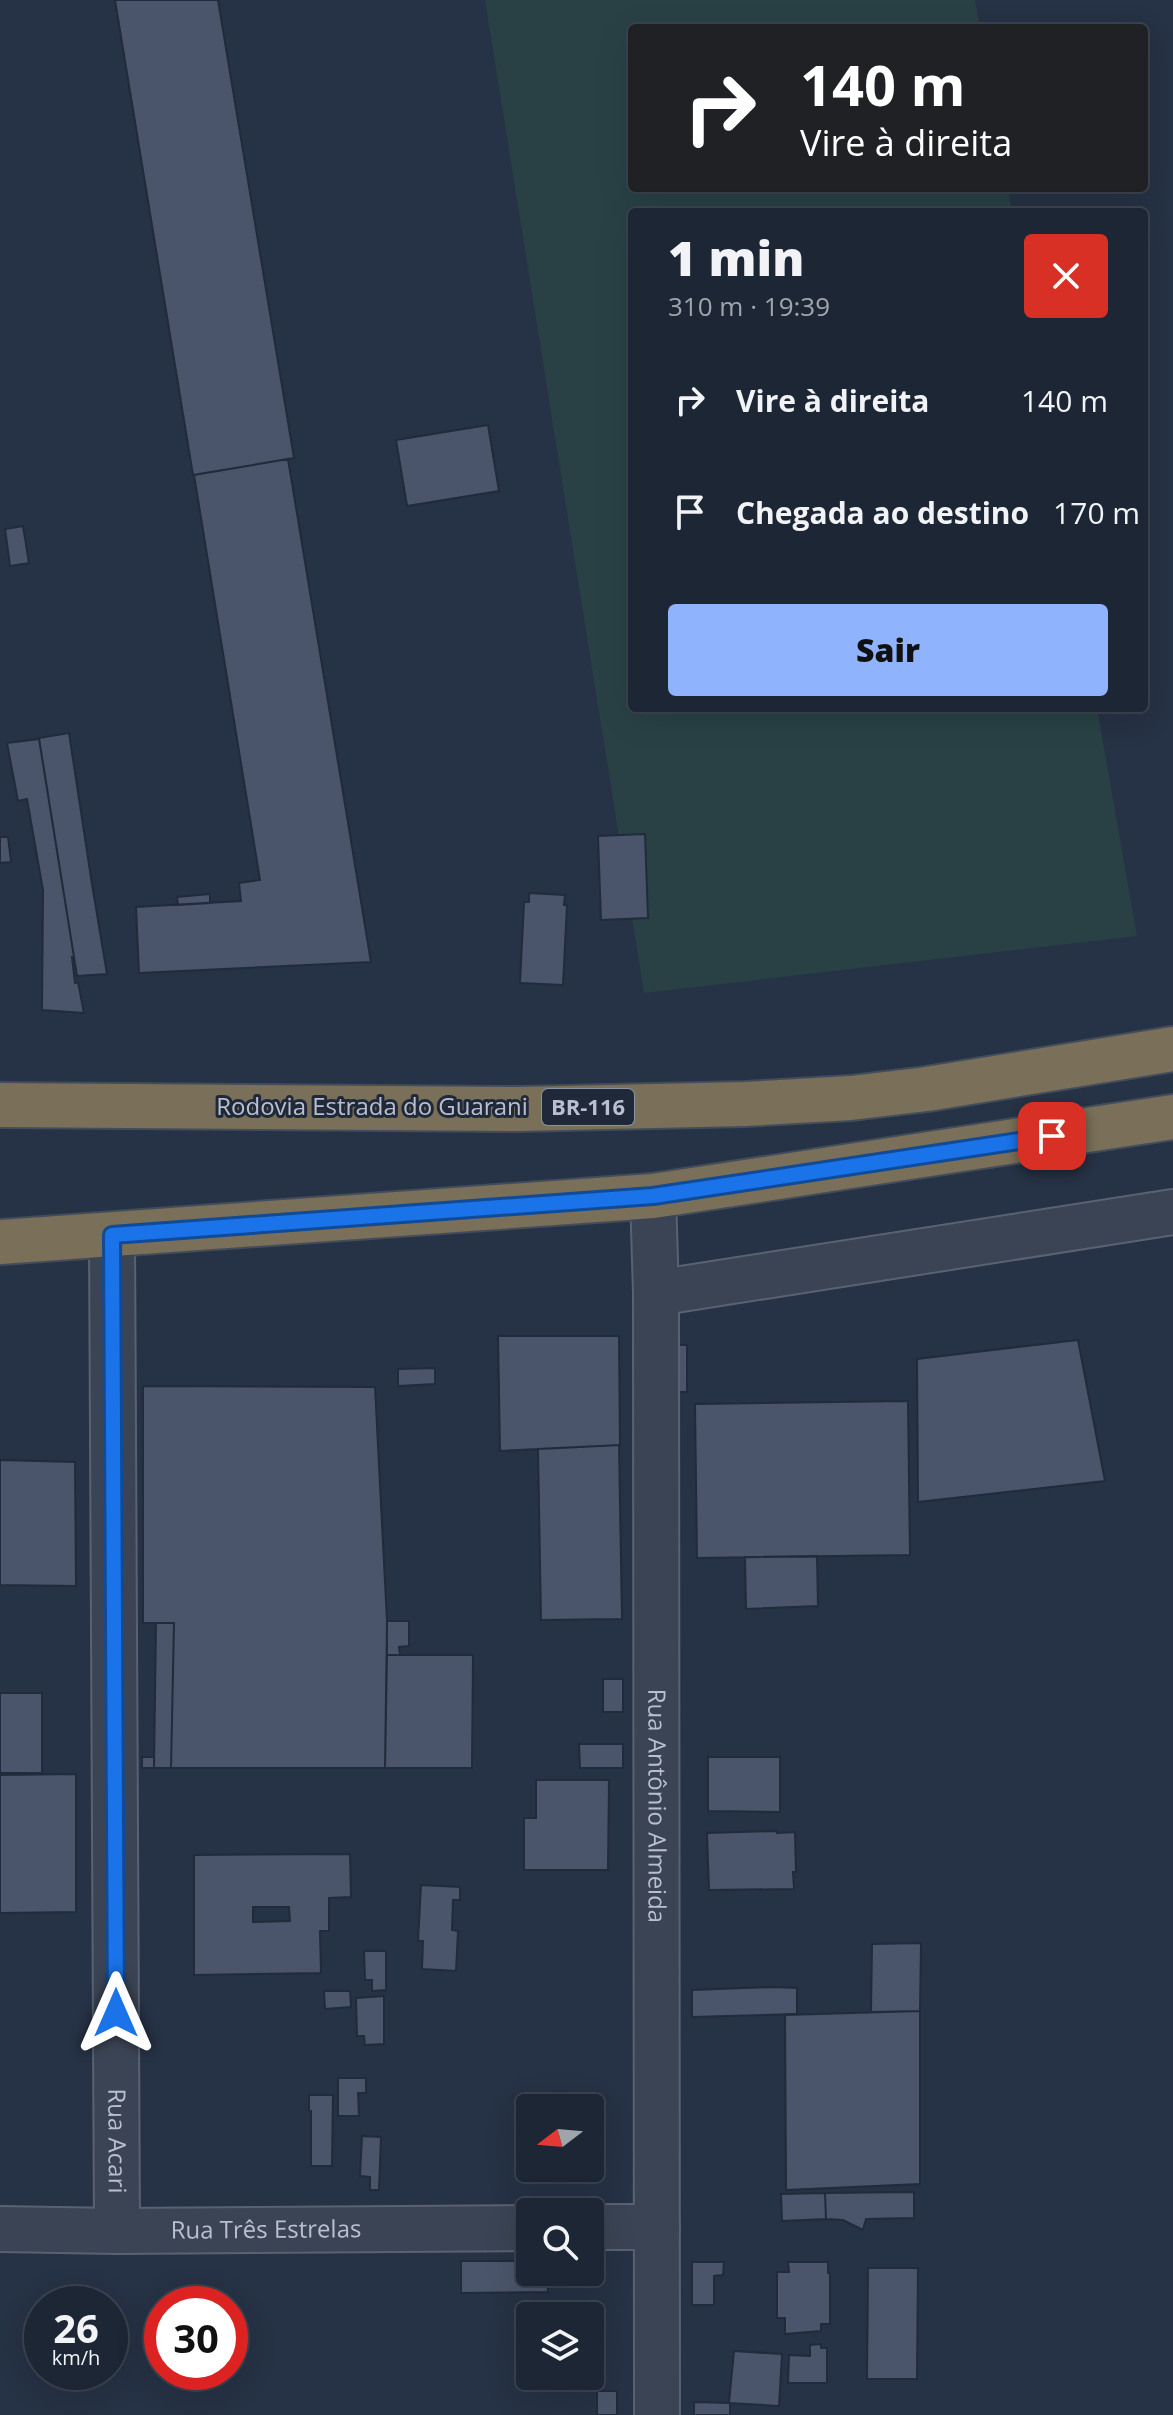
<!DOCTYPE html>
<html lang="pt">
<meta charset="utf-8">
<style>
body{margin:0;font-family:"Open Sans",sans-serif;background:#293240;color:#f1f3f6;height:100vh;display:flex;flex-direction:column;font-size:30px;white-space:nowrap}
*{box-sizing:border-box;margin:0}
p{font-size:26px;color:#a0a5ac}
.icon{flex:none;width:44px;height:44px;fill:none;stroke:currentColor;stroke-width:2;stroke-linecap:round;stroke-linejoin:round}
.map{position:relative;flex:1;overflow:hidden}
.details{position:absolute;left:628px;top:208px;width:520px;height:504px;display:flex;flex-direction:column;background:#1c2634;border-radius:8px;box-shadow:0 8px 32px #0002,0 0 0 2px #3a434f}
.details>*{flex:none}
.top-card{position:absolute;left:628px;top:24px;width:520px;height:168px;border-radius:8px;box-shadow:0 8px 32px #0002,0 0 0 2px #3a434f;background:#202124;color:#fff;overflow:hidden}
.needle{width:52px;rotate:254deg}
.buttons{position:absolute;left:516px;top:2094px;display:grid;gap:16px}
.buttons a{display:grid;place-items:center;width:88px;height:88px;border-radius:8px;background:#1c2634;box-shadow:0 8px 32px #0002,0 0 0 2px #3a434f;font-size:40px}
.speed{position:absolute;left:24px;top:2286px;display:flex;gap:16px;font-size:40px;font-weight:700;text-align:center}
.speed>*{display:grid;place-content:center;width:104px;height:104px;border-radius:50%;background:#1c2634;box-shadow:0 8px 32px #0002,0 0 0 2px #3a434f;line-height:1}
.speed small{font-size:20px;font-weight:400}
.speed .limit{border:12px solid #d22;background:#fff;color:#111}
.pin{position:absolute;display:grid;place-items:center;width:68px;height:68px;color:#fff;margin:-34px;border-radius:16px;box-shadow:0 4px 12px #0006}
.me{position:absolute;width:88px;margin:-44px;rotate:0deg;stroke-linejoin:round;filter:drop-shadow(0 0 6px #0008)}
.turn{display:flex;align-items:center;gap:28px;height:168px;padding:0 40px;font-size:36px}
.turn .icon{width:104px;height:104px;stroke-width:2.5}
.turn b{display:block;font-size:56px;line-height:68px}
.round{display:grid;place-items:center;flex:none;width:84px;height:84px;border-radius:8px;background:#293240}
.overview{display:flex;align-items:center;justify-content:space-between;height:136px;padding:0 40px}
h1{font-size:48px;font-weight:800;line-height:60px}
.cta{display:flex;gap:16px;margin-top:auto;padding:16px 40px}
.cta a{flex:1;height:92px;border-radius:8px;background:#8fb3fc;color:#111;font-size:32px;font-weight:800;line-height:92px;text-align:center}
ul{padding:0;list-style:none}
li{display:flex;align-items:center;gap:24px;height:112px;padding:0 40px}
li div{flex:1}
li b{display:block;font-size:30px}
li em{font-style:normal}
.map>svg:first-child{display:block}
.green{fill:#294145}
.building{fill:#4a556b;stroke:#222b3b;stroke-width:2;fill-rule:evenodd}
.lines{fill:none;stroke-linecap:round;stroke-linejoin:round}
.minor-casing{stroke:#5a6271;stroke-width:48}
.highway-casing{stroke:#434c5b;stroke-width:48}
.minor{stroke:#3b4454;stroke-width:44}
.highway{stroke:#7a6f58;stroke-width:44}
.route-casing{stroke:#114b97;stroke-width:20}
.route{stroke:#1a73e8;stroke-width:14}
.labels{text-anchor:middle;stroke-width:6;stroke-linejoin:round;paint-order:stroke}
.shield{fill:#1f293a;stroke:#8b92a1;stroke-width:2}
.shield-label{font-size:22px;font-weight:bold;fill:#b9bfcd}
.street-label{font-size:24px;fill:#b9bfcd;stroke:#1f293a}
</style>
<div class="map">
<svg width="1173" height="2415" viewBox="0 0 1173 2415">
<rect width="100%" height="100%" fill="#263245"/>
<path class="green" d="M485 0H975L980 28H632V188H1008L1012 212H632V708H1097L1137 936 644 993Z"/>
<path class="building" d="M115 0H218L294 458 193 475Z
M488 425 499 491 407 506 396 440Z
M288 459 371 962 139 973 136 907 241 901 239 883 260 880 194 475Z
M23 526 29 563 10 566 5 529Z
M69 733 92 884 107 974 77 976 39 738Z
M39 739 74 957H72L75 983 78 982 84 1013 42 1010 43 890 27 799 18 801 7 743Z
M645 834 648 918 601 920 598 836Z
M0 837H8L11 862 0 863Z
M529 893 565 895 564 905H567L563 985 520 983 524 902H529Z
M210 894V903L178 905 177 897Z
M498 1336H619L620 1445 500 1451Z
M1078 1340 1105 1481 918 1502 917 1359Z
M668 1345H687V1392H665Z
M435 1368V1384L398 1386V1369Z
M143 1386 375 1387 387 1621 385 1768H171L174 1623H143Z
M908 1401 910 1555 697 1558 695 1404Z
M619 1445 622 1619 541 1620 538 1449Z
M0 1460 75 1462 76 1586 0 1585Z
M817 1556 818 1606 746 1609 745 1557Z
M387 1621H409V1646L399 1647 400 1655H387Z
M156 1623H174L171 1768H154Z
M387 1655H473L472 1768H385Z
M603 1679H623V1712H603Z
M0 1693H42V1773H0Z
M579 1744H623V1768H580Z
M142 1757H154V1768H142Z
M708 1757H780V1812L708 1811Z
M76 1774V1912L0 1913V1775Z
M536 1780H609L608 1870H524V1818H536Z
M777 1831V1833L795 1832 796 1872H793L794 1889 709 1890 707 1833Z
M350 1854 351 1897 329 1898V1931H320L321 1973 194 1975V1855ZM253 1907H289L290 1921 253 1922Z
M421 1885 460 1887V1900H453L452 1930 458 1931 456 1971 422 1969 423 1941H418Z
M921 1943 920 2011 871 2012 872 1944Z
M364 1951H386V1990L372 1991V1980H365Z
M774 1987 797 1988V2014L692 2017V1990Z
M324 1991H350L351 2007 325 2009Z
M384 1996V2044L365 2045 364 2036H357L356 1998Z
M920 2011V2184L786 2190 785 2015Z
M338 2078H366V2093H358L359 2116H338Z
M309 2095H333L332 2166H311V2111H309Z
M586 2104V2108H530V2153H527L526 2105Z
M362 2136 381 2137 379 2190H370V2177L360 2176Z
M914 2192V2218L866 2219 863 2230 843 2220 826 2219 825 2193Z
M825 2193 826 2219 782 2221 781 2194Z
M461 2261H530V2272H557V2283H547L548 2292 461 2293Z
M692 2262H724L723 2275 714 2276V2305H692Z
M788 2262H828V2273H830V2324H821V2331L785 2334V2318H777V2272H789Z
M868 2268H918L917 2379H867Z
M821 2344V2348H827V2383H788L789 2355 810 2356V2345Z
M734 2351 782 2354 779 2406 729 2403Z
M590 2363 592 2385H558V2376H590Z
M597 2391H617V2415H597Z
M694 2402 730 2403V2415H694Z"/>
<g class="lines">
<g class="minor-casing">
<g id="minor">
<path id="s1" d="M653 1196 656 1293 657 2415"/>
<path id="s2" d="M112 1235 117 2231"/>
<path d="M656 1293 1173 1212"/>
<path d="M590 2227H657"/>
<path id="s3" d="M0 2229 117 2231 530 2228"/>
</g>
</g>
<g class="highway-casing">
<path id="highway" d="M0 1105 518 1109 745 1104 851 1098 927 1089 1173 1049
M0 1242 653 1196 1173 1117"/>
</g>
<use href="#minor" class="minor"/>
<use href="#highway" class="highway"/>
</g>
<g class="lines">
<g class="route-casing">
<path id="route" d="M116 2013 112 1235 653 1196 1052 1136"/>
</g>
<use href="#route" class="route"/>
</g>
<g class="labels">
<rect class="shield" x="542" y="1089" width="92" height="36" rx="6"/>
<g class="shield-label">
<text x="588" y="1115">BR-116</text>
</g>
<g class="street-label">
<text x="372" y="1115">Rodovia Estrada do Guarani</text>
<text dy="8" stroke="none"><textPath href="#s1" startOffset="610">Rua Antônio Almeida</textPath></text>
<text dy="8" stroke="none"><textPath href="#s2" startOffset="906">Rua Acari</textPath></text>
<text dy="8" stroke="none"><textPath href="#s3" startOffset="266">Rua Três Estrelas</textPath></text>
</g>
</g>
</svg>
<div class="buttons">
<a><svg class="needle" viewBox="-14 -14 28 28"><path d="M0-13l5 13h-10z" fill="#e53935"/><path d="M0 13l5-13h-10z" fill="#a0a5ac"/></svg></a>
<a><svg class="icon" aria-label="search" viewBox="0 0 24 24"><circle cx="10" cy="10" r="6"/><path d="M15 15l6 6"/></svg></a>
<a><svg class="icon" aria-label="layers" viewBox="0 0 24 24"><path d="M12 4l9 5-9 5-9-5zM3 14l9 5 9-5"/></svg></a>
</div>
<div class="speed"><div>26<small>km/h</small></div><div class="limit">30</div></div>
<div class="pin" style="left:1052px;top:1136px;background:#d93025"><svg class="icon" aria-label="arrive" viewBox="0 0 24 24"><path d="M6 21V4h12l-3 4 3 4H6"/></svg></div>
<svg class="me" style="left:116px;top:2013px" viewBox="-20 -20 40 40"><path d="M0-17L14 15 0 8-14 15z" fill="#1a73e8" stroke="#fff" stroke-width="4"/></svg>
<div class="top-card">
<div class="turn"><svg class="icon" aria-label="right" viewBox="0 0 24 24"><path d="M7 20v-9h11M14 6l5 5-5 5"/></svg><div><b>140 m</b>Vire à direita</div></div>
</div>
<section class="details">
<div class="overview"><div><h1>1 min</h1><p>310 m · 19:39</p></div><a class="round" style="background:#d93025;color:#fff"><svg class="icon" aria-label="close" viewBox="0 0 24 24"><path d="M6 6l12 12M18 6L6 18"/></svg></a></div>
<ul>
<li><svg class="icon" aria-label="right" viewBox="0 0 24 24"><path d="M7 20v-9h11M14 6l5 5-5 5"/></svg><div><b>Vire à direita</b></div><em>140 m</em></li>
<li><svg class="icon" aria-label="arrive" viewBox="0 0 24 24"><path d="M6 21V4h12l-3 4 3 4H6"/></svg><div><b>Chegada ao destino</b></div><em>170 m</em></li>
</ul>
<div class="cta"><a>Sair</a></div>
</section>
</div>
